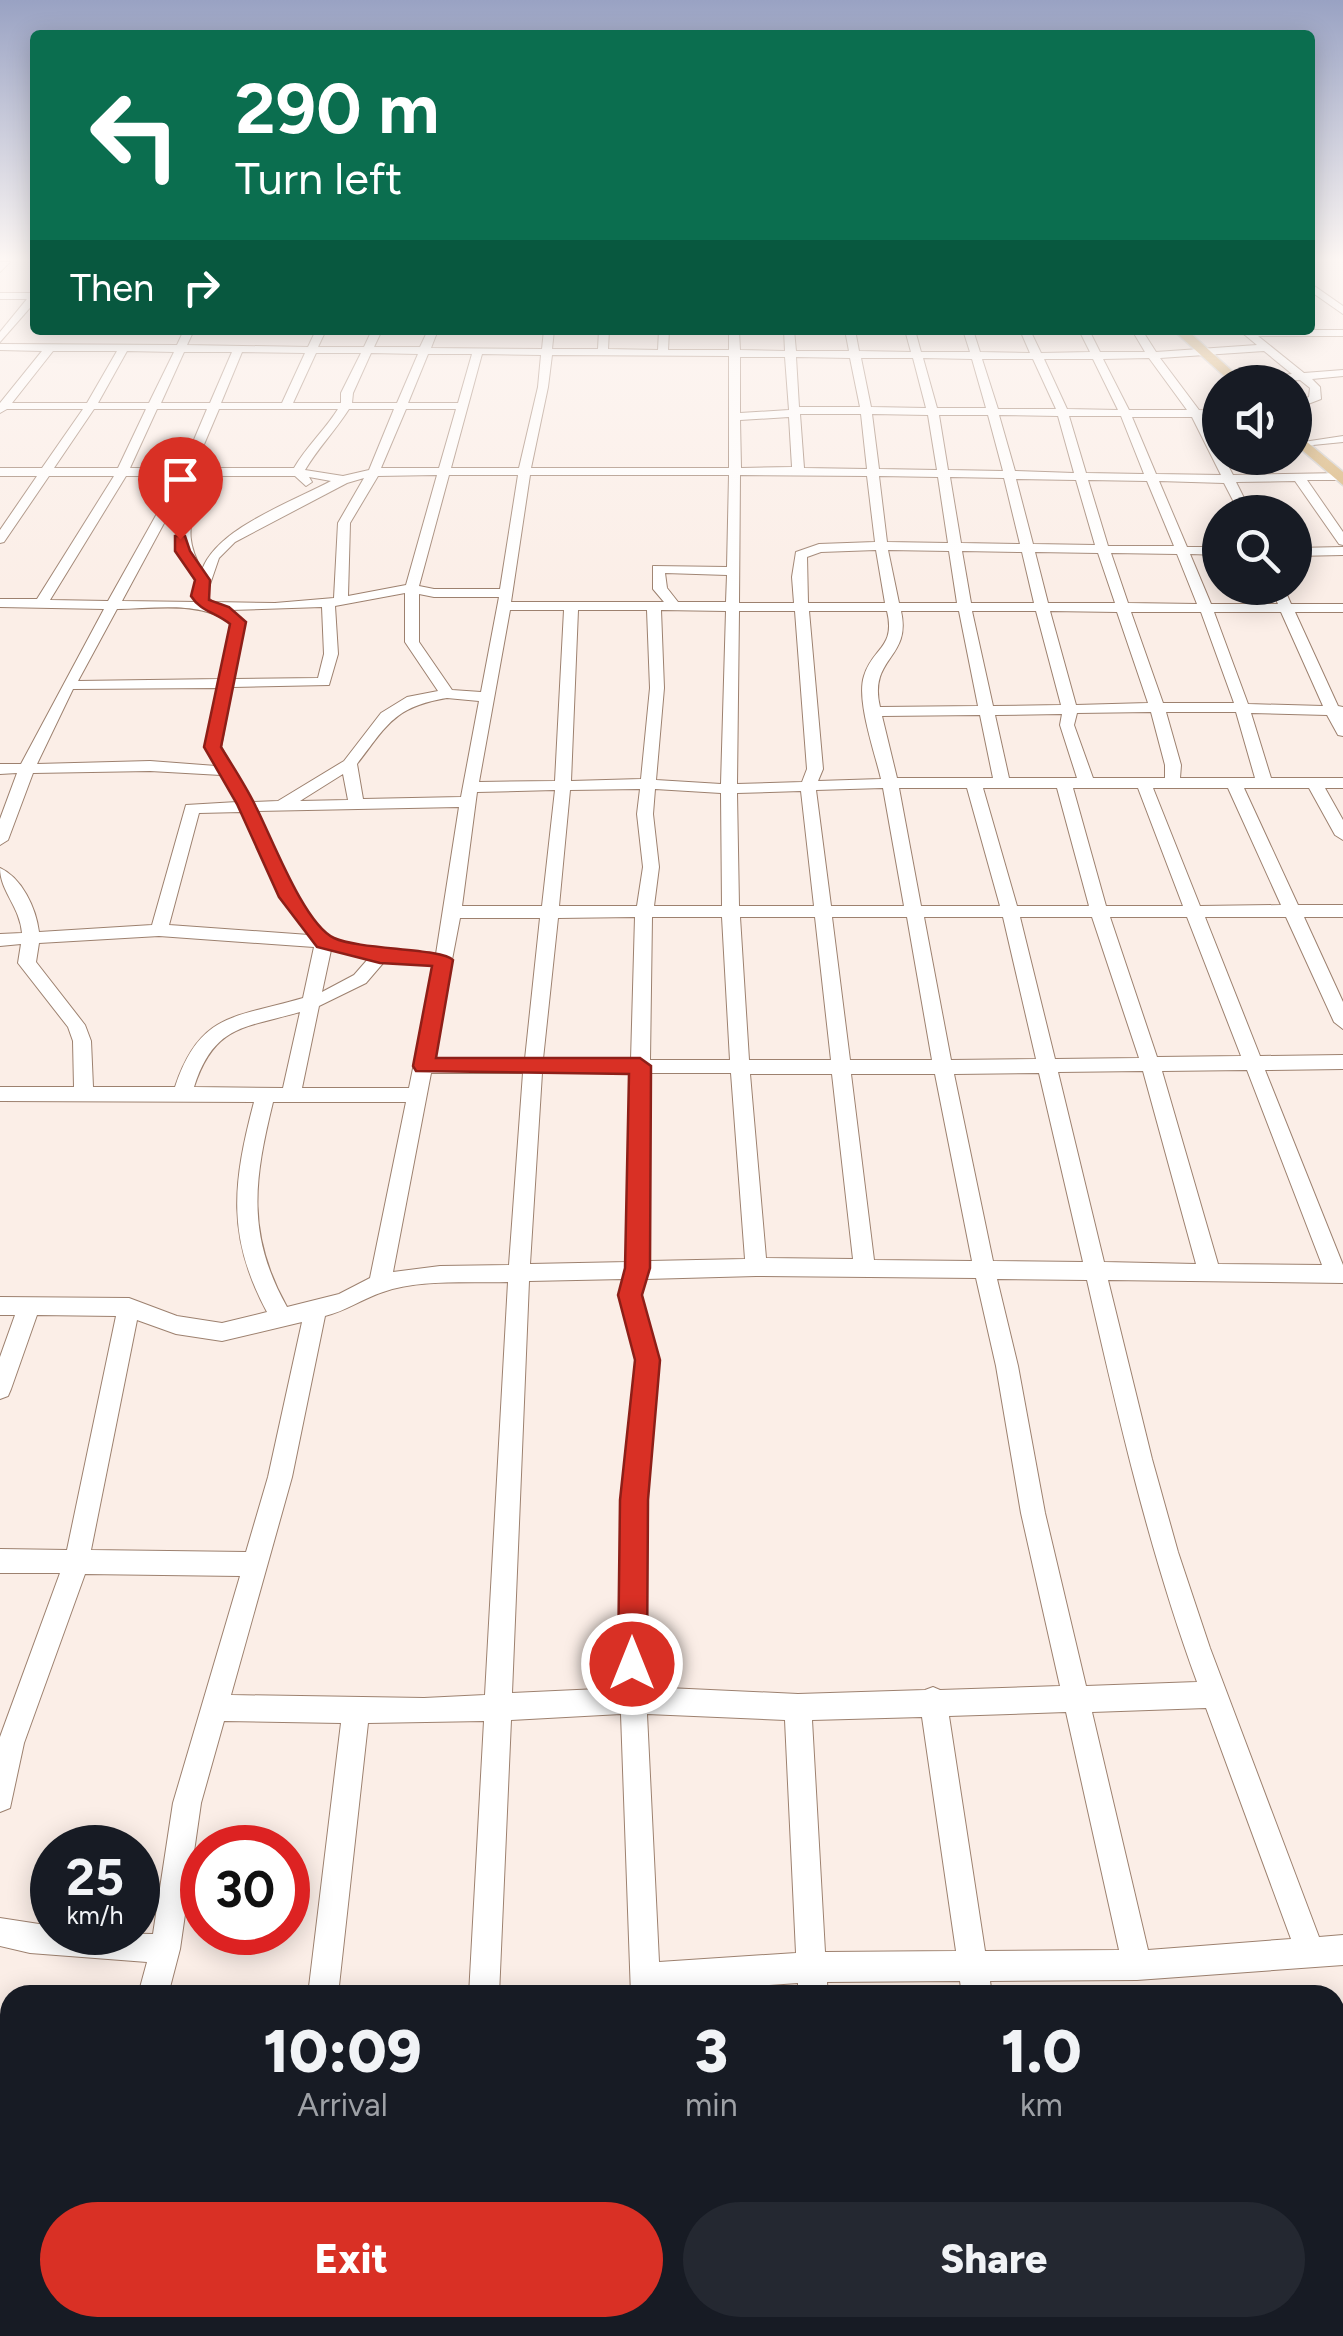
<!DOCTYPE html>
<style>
body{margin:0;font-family:Figtree,sans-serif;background:#242831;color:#f1f3f6;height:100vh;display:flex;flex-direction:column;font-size:38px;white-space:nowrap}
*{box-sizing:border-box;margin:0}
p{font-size:32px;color:#9ea1a6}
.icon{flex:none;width:55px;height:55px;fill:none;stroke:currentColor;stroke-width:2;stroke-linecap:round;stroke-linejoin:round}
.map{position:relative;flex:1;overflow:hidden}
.panel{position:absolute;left:0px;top:1985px;width:1345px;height:352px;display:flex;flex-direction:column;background:#171b24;border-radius:30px 30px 0 0;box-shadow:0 5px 25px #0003}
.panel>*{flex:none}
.hud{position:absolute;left:30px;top:30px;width:1285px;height:305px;border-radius:10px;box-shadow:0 5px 25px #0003;background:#0b6e4f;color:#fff;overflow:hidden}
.tools{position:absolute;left:1202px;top:365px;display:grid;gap:20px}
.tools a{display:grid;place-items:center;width:110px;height:110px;border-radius:50%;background:#171b24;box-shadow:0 5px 25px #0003;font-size:50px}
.speed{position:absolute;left:30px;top:1825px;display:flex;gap:20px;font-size:50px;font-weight:700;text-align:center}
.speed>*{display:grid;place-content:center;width:130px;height:130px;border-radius:50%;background:#171b24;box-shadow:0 5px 25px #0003;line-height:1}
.speed small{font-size:25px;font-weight:400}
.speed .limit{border:15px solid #d22;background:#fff;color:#111}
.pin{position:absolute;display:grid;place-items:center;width:85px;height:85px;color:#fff;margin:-102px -42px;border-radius:50% 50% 50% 0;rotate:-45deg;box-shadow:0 0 10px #0007}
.pin .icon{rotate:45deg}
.me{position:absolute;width:110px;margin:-55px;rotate:0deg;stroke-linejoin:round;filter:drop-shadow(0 0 8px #0008)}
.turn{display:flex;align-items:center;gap:35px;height:210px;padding:0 40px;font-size:45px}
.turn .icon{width:130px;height:130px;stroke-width:2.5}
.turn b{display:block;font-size:70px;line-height:85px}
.then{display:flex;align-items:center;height:95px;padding:0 40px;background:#0003;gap:20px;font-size:38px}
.eta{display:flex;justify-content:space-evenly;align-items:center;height:170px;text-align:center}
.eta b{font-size:60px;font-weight:800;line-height:70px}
.primary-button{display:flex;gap:20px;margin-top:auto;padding:20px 40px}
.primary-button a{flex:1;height:115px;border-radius:60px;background:#d93025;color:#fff;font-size:40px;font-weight:800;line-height:115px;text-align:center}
.primary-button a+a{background:#242831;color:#f1f3f6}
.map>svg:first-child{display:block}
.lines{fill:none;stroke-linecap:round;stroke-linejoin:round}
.minor-casing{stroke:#9d816f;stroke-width:2}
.major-casing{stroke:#d2d0ce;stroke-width:3}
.minor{fill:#fff;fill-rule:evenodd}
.major{fill:#d6b276;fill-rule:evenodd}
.route{fill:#d93025;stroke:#8d1f18;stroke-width:2.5}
</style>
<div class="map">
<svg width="1343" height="2336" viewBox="0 0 1343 2336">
<rect width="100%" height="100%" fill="#fbeee7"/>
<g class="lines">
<g class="minor-casing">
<path id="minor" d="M0 262H10L0 272Z
M1310 283 1343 306V314L1310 291Z
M0 293H35V302L0 342V332L27 299H0Z
M184 330H194L187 345 308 347 316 330H326L318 347H364L372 330H382L374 347H420L428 330H438L431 348 542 349 544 330H554L552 349H598L599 330H609L608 349 658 350 659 330H669L668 350H729V330H739L740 350 785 351 784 330H794L796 351H849L845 330H855L859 351 911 352 905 330H915L921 352H970L963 330H973L980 352 1030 353 1020 330H1030L1041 353 1090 352 1079 330H1089L1100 352H1145L1132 330H1142L1156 352 1257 345 1239 330H1343V336H1258L1304 373 1343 370V376L1312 379 1320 387 1321 399 1295 409V402L1309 397 1310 388 1300 380 1232 382 1237 379 1292 374 1264 351 1160 358 1199 410 1220 411V417H1203L1220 450V458H1224L1233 475 1342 473V479L1338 480H1307L1343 532V545L1339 544 1295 481 1236 482 1251 512H1239L1224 483 1159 481 1187 547H1220V555L1190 554 1211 604H1278L1271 588H1284L1291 604H1343V612H1295L1338 706 1343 707V736L1338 735 1327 715 1251 713 1271 778H1343V788H1325L1343 820V840L1335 835 1309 788H1244L1298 905H1343V917H1304L1343 1002V1029L1334 1022 1286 917H1205L1260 1056 1343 1055V1069L1265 1070 1343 1265V1283L1108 1280 1152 1459 1178 1552 1210 1648 1319 1937 1343 1935V1965L1137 1980 990 1981 992 1995H962L960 1981 827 1982 828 1995H798V1983L631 1995 621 1714 511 1720 499 1995H469L484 1721 368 1723 338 1995H308L341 1723 224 1721 201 1803 180 1949 168 1995H138L147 1962 30 1953 0 1946V1918L52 1926V1932L153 1934 173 1803 240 1576 85 1574 24 1743 10 1808 0 1812V1737L60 1573H0V1549L67 1550 116 1316 37 1315 11 1389 8 1396 0 1399V1357L15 1315H0V1297L129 1298 177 1316 222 1323 267 1312C226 1236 233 1182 254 1102L0 1101V1087H74L73 1041 68 1027 18 963 21 944 0 946V934L22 933C20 907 0 891 0 868 22 878 36 908 39 932L152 925 186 805 237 802 221 775 150 771 33 773 8 840 0 845V819L17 773 0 774V764H21L104 609 0 607V599H37L114 476H49L4 542 0 543V530L37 476H0V468H42L83 409H7L0 413V403L42 351 0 350V344L177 345ZM53 351H117L87 403H12ZM127 351 174 352 149 403H98ZM184 352H232L210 403H161ZM242 352 305 353 282 403H221ZM316 353H361L341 393V403H293ZM371 353 418 354 397 403H352L353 393ZM428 354H472L458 403H408ZM482 354 541 355 538 387 519 468H451ZM552 355 729 356V468H531L548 387ZM740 357H785L789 410 740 413ZM796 357 850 358 860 407H799ZM861 358H913L926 408 871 407ZM923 358 972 359 986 408H937ZM1149 358 1187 410H1129L1103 359ZM982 359H1033L1056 409H998ZM1044 359H1093L1118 410 1067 409ZM94 409H146L118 468H54ZM157 409H207L182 468H130ZM219 409H338C324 431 307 446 294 468H194ZM349 409H394L369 470 343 476 305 470C318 448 335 431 349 409ZM406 409H456L439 468H381ZM800 414H861L867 469 804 468ZM872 414 928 415 937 470 879 469ZM939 415H988L1003 471 948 470ZM999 415 1058 416 1074 473 1015 471ZM1069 416H1121L1144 474 1086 473ZM789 417 792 467 741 468 740 420ZM1132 417H1192L1221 475 1156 474ZM437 475 406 585 348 596 350 523 378 476ZM449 475H518L500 589H434L419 586ZM530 475H729L727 567 653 566V589L664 602H511ZM740 475 867 476 875 542 819 544 796 552 792 577 794 603H739ZM126 476H178L108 601 50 600ZM191 476H295L306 486 312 482 309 477 331 481C292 502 217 528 202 570 176 524 204 514 191 476ZM879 476 938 477 948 543 887 542ZM950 477 1004 478 1020 544 961 543ZM364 478 338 523 334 598 275 603 213 602 206 596 219 558 235 542 347 483ZM1016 479 1076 480 1095 545 1033 544ZM1088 480 1147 481 1174 546H1108ZM183 488C187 500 180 508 177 520 172 544 185 564 197 583L192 596 197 602 122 601ZM876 550 885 603H808L807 557 821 552ZM888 550 949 551 957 603H899ZM962 551 1022 552 1034 603H971ZM1035 552 1098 553 1115 603H1048ZM1111 553 1177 554 1197 604 1128 603ZM665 573 727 575 726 602H678L667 588ZM405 593V642L438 691 407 697 381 713 344 761 278 801 252 802 221 747 232 687 329 685 338 654 335 606ZM419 594 434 597H499L481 692 452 690 419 642ZM322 607 324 654 318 678 234 679 245 623 230 610ZM117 609C153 609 202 600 231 624L220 679 78 681ZM510 610H564L555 781 479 782ZM578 610H647L650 688 641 779 571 781ZM661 610 726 611 721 784 656 780 664 688ZM739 611H795L807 769 802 782 737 784ZM809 611H887C896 648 873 647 864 676 856 700 875 753 881 779L818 781 823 769ZM901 611H959L978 706 880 707C868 657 912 659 901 611ZM972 611H1036L1061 705 993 706ZM1050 611 1117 612 1148 703 1076 705ZM1131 612H1201L1234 703H1163ZM1214 612H1281L1323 706 1248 704ZM218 688 205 747 216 766 150 761 37 764 73 689ZM447 698 479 701 461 797 363 799 357 764C388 724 394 707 447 698ZM1151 712 1165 765V778H1093L1074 725 1077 713ZM1166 712H1236L1255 778H1180L1181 765ZM1062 714 1060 725 1077 778H1009L995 715ZM980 715 993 778H897L882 716ZM343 774 348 800 300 801ZM883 788 904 906H831L816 790ZM899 788H967L1000 906H921ZM983 788H1057L1089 906H1017ZM1073 788H1138L1183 906H1106ZM1153 788H1228L1281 905 1200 906ZM640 789 637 814 643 867 637 906H559L570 790ZM655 789 721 793 722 906H654L659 867 653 814ZM555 790 542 906H462L477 792ZM801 791 814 906H739L737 793ZM459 807 436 954C402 951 366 952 334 939 306 927 271 840 257 811ZM241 812 281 897 309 935 169 925 199 813ZM635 917 631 1060 543 1059 558 918ZM652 917H722L730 1060H650ZM740 917H815L831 1060H749ZM832 917H907L932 1060H850ZM924 917H1003L1036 1059 951 1060ZM1020 917H1092L1139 1058 1055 1059ZM1110 917H1187L1241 1056 1157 1057ZM460 918H540L525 1059H433ZM159 936 314 947 303 998C235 1018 200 1012 175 1087H93L91 1041 85 1025 36 962 39 943ZM331 950 368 959 354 975 322 992ZM384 962 434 965 409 1088H302L319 1006 366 983ZM300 1012 283 1088 194 1087C214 1025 244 1028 300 1012ZM1247 1070 1322 1265 1218 1264 1162 1071ZM1143 1071 1196 1264 1104 1262 1058 1072ZM431 1073H523L509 1265 440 1266 393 1272ZM542 1073H631L628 1262 530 1264ZM650 1073H731L745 1259 649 1261ZM1039 1073 1083 1262 993 1261 954 1074ZM750 1074H832L853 1259 766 1258ZM851 1074H935L972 1261 874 1260ZM273 1102H406L370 1278 339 1294 287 1307C246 1234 254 1180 273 1102ZM756 1276 976 1278 996 1366 1021 1513 1060 1686 940 1690 933 1687 925 1690 798 1694 646 1687 645 1528 658 1361 641 1295 646 1279ZM624 1279 619 1295 636 1361 621 1528 620 1688 512 1693 529 1281ZM997 1279 1087 1280C1118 1416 1149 1551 1197 1682L1086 1686 1045 1513 1018 1366ZM508 1282 485 1695 424 1698 231 1695 292 1477 325 1316C346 1311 362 1299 383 1292 418 1279 470 1283 508 1282ZM137 1320 176 1334 222 1341 302 1322 268 1477 246 1552 91 1550ZM1206 1708 1291 1939 1148 1950 1092 1712ZM1066 1712 1119 1950 985 1951 949 1716ZM647 1714 785 1720 796 1953 659 1962ZM922 1717 956 1951 825 1952 812 1720Z
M1343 436V442L1303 446 1297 443Z
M1343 547V555L1295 556V548Z
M58 2328H92L90 2336H56Z
M268 2328H302L301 2336H267Z
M453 2328H487V2336H453Z
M637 2328H671L672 2336H638Z
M821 2328H855L856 2336H822Z
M1001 2328H1035L1036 2336H1002Z"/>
</g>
<g class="major-casing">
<path id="major" d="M1173 330H1187L1244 382H1231Z
M1295 432 1343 472V485L1295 444Z"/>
</g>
<use href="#minor" class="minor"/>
<use href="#major" class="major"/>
</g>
<linearGradient id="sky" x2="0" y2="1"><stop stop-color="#99a2c3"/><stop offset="0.44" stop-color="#fdf7f4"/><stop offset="1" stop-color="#fdf7f4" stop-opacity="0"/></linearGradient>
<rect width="1343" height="589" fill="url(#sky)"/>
<path class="route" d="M175 536H185L190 551 210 580 209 600 229 607 246 622 221 747C233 767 246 786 256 807 272 838 304 924 334 938 360 950 442 948 453 960L436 1058H640L651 1066 650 1268 642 1295 660 1360 648 1500 647 1664 643 1674 632 1678 622 1674 618 1664 620 1500 635 1360 618 1295 625 1268 629 1074 416 1071 413 1066 432 966 380 963 317 947 279 897 237 804 204 747 230 624C217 613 200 611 191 596L195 580 175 551Z"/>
</svg>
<div class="tools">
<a><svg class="icon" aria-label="sound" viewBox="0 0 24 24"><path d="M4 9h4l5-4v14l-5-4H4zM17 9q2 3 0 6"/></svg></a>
<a><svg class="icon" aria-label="search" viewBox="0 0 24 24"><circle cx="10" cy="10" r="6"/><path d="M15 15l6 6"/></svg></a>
</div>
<div class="speed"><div>25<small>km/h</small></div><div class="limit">30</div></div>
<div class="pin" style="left:180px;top:539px;background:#d93025"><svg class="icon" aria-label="arrive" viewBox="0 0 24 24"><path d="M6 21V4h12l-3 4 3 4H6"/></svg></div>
<svg class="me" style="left:632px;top:1664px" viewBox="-20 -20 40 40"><circle r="17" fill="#d93025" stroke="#fff" stroke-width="3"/><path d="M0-11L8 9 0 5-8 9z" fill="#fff"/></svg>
<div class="hud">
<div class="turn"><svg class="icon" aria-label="left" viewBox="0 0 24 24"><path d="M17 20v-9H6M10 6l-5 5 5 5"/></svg><div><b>290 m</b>Turn left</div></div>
<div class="then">Then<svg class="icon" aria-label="right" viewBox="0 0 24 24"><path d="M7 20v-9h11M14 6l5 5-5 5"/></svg></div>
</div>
<section class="panel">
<div class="eta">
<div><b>10:09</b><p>Arrival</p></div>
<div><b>3</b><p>min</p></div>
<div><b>1.0</b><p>km</p></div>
</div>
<div class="primary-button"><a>Exit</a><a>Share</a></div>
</section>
</div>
